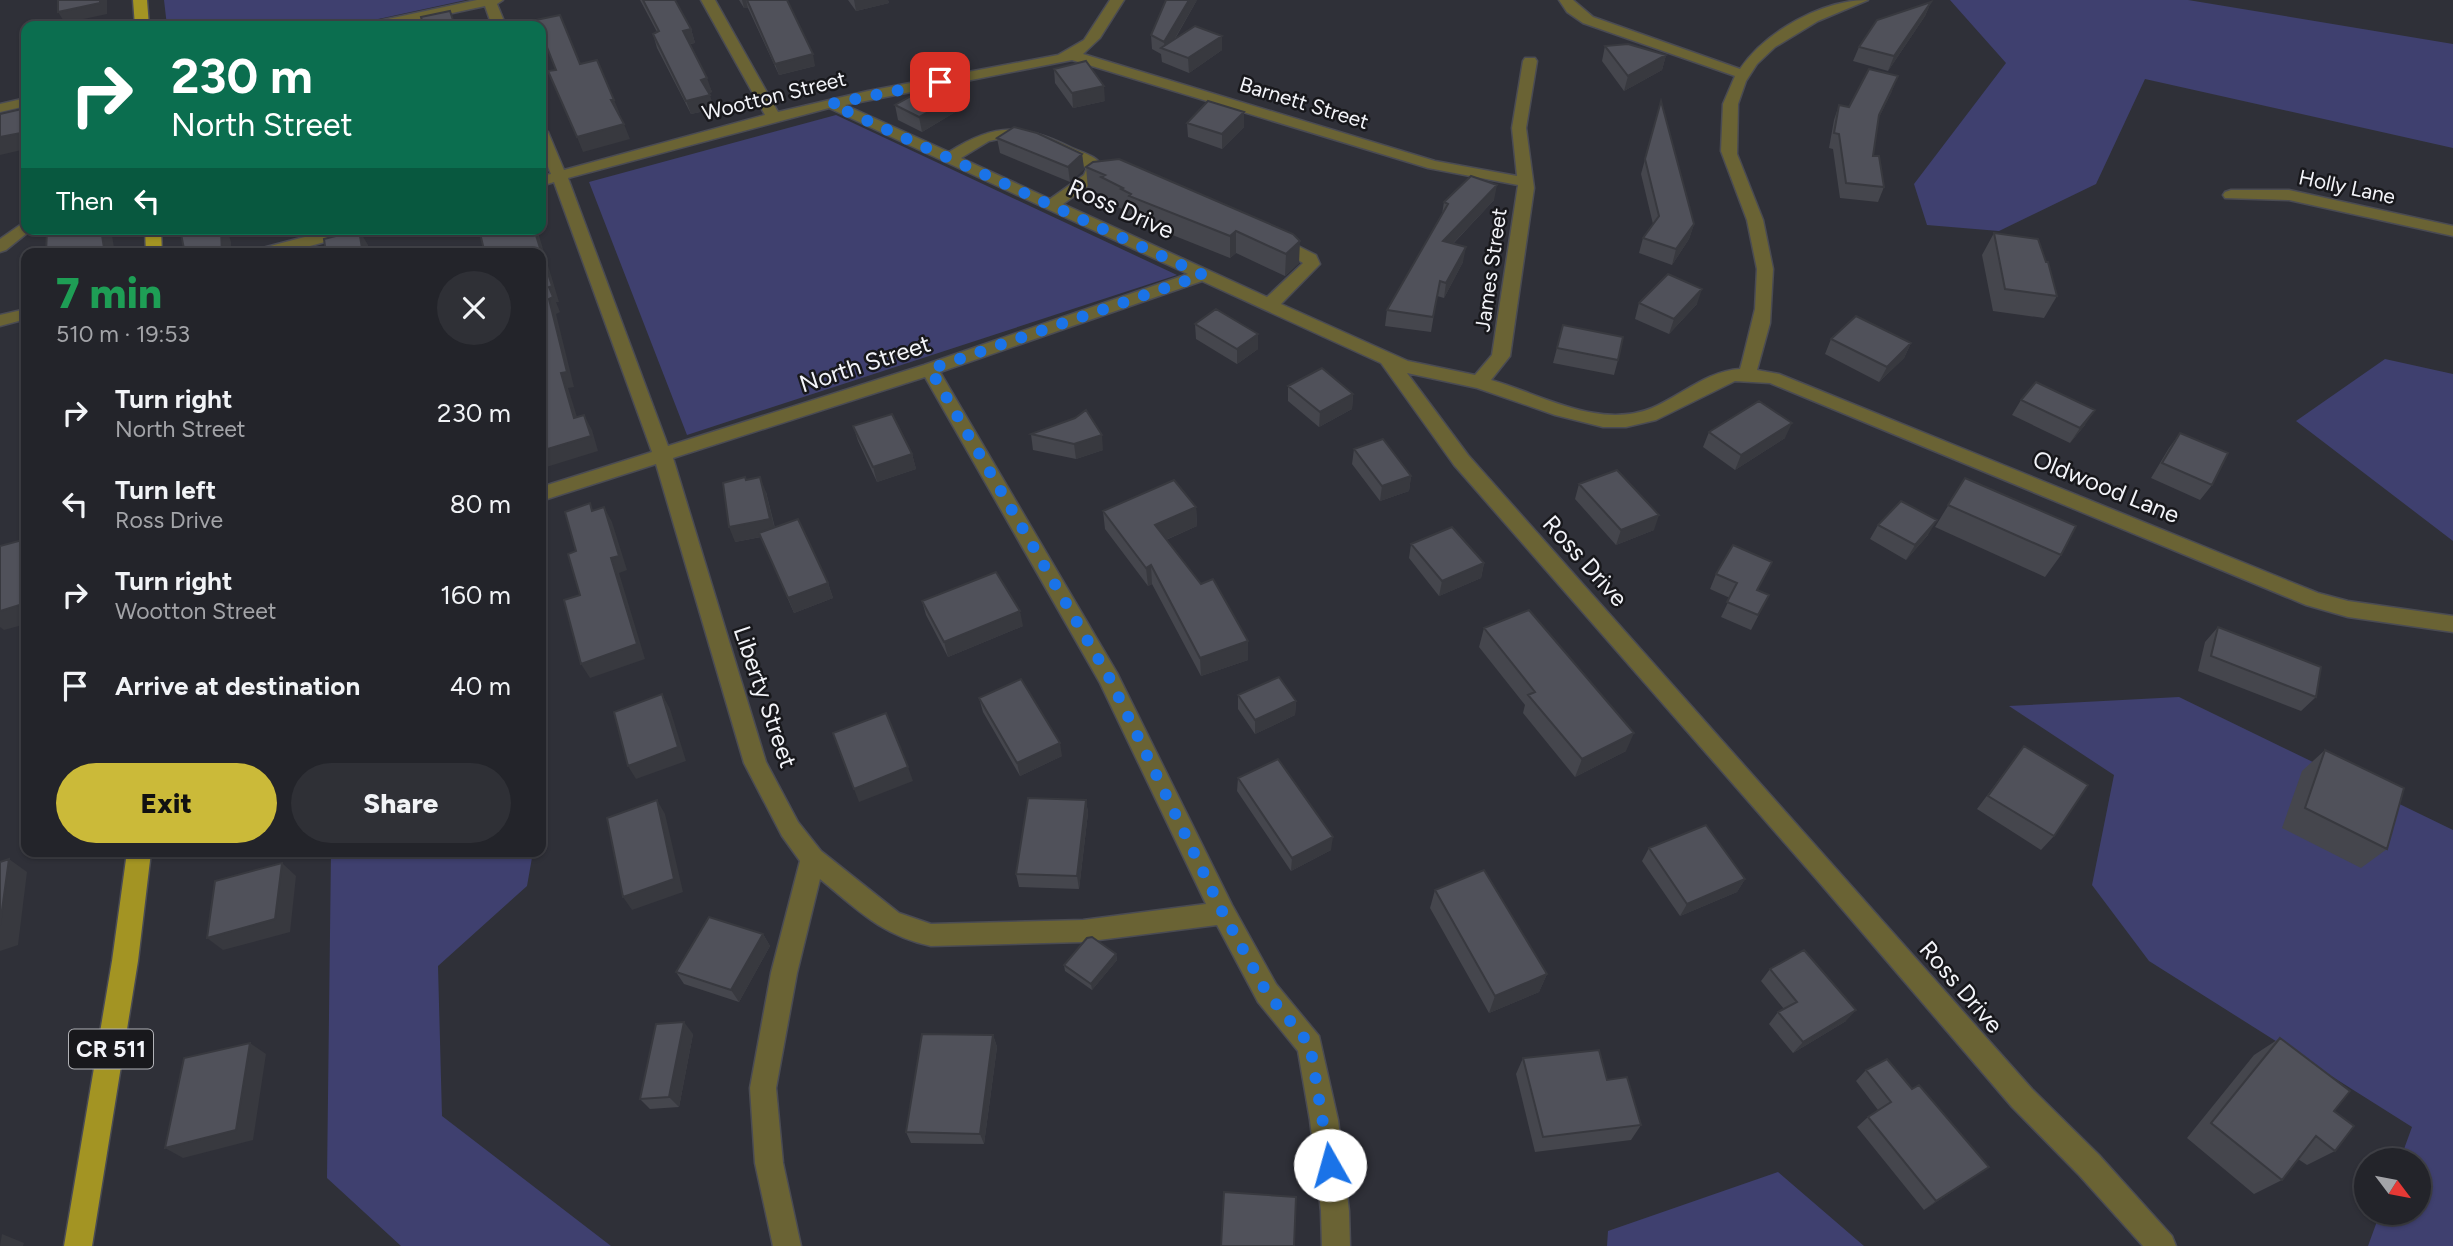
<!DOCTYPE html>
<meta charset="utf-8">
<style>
body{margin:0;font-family:Figtree,sans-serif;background:#2f3036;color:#f1f3f6;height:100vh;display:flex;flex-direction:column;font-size:26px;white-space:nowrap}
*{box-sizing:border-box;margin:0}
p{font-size:23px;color:#a3a4a8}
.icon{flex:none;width:38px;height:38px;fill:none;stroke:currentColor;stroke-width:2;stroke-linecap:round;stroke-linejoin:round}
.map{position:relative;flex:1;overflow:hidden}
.side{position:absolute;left:21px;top:248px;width:525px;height:609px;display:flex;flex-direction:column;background:#23242a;border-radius:14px;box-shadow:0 2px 5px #0004,0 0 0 2px #404147}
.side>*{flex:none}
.top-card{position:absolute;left:21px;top:21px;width:525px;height:214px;border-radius:14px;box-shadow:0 2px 5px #0004,0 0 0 2px #404147;background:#0b6e4f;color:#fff;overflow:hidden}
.needle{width:46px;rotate:122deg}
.fabs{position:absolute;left:2354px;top:1148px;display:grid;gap:14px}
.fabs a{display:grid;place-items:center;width:77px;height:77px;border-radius:50%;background:#23242a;box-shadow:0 2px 5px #0004,0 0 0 2px #404147;font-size:35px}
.pin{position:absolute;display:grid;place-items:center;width:60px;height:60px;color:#fff;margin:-30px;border-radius:14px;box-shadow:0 4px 10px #0006}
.me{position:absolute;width:77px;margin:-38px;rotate:353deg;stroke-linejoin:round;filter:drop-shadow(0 0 5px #0008)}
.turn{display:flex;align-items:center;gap:24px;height:147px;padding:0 35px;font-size:32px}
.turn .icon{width:91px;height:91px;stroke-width:2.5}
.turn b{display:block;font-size:49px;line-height:60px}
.then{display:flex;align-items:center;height:66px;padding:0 35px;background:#0003;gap:14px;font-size:26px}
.round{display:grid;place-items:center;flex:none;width:74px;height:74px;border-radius:37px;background:#2f3036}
.overview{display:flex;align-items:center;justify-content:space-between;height:119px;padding:0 35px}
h1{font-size:42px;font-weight:800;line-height:52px;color:#1e9e55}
.button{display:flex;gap:14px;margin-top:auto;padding:14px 35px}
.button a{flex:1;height:80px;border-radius:42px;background:#cbba39;color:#111;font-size:28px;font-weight:800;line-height:80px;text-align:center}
.button a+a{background:#2f3036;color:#f1f3f6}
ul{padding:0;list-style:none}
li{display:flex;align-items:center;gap:21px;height:91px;padding:0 35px}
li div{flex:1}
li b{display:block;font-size:26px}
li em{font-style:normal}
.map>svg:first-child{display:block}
.green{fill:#3f406f}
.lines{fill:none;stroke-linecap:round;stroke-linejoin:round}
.minor-casing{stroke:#4a4b53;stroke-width:3}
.major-casing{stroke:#4a4b53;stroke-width:3}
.minor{fill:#6a6334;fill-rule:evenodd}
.major{fill:#a39423;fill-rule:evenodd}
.wall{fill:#45464d}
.shaded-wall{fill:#38393f}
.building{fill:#50515a;stroke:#38393f;stroke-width:2}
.route{stroke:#1a73e8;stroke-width:12;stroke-dasharray:0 21.6}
.labels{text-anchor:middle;stroke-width:5;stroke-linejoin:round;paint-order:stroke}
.far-street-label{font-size:21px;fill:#f3f4f9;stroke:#18181c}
.shield{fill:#18181c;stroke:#b1b2b7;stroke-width:2}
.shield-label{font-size:23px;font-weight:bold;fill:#f3f4f9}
.street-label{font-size:24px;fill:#f3f4f9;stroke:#18181c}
</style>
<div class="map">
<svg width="2453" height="1246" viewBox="0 0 2453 1246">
<rect width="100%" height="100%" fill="#2f3038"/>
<path class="green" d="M164 0H466L346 26H167Z
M1950 0H2188L2453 44V148L2145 79 2096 184 1999 231 1927 225 1914 184 2006 63Z
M836 115 1177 275 687 435 589 182Z
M2385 359 2453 374V541L2296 421Z
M2179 697 2453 830V1246H2368L2380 1213H2418V1160H2400L2412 1127 2149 961 2092 885 2114 775 2009 706Z
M331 852H533L527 886 438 966 442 1116 611 1246H401L327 1178Z
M1778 1172 1864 1246H1607L1608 1231Z"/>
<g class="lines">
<g class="minor-casing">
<path id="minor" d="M477 0H503L497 4 506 26H492L485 6 392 26H367L374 22Z
M701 0H715L778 112 868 91 1058 55 1084 40 1110 0H1124L1100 38 1083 54 1435 161 1517 176 1512 128 1523 61 1525 58H1535L1537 61 1526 128 1534 188 1510 356 1491 380C1541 394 1599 430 1652 408 1682 395 1707 371 1740 369L1742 362 1755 309 1757 269 1747 220 1721 151 1723 104 1735 76 1583 23 1567 12 1559 0H1573L1593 17 1740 69C1766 31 1822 0 1868 0L1818 21 1775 47 1757 64 1746 81 1738 104 1737 154 1763 220 1773 269 1770 323 1757 370 1779 374 2318 593 2348 601 2453 616V632L2348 617 2306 605 1770 383 1735 381 1656 420 1626 427H1603L1555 415 1477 388 1407 373 1468 455 2032 1089 2099 1155 2172 1236 2176 1246H2143L2079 1175 2012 1107 1819 882 1454 465 1381 363 1202 281 940 372 1117 673 1232 905 1276 984 1319 1036 1338 1120 1349 1211 1350 1246H1322L1321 1211 1310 1120 1298 1051 1258 1002 1217 925 1083 942 931 946C881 935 858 910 820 879L797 973 776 1088 783 1163 801 1246H773L755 1163 750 1088 771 973 800 861 782 836 744 763 656 464 541 501V487L652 452 554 182 541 186V176L551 174 541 150V128L548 132 564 170 765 115ZM1072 60 1428 168 1518 185 1492 355 1475 375 1408 361 1281 304 1320 264 1316 255 1280 237 1274 235 1266 240 1303 263 1267 297 1063 204 1095 181 1103 168C1098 156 1083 153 1072 148 1022 124 996 122 949 152L845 105ZM829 108 1188 274 924 365 668 446 568 178ZM1008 137 1040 145 1087 168 1084 175 1050 199 961 158 989 141ZM925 377 1100 683 1206 904 1083 920 931 924 899 913 821 851 798 822 766 762 673 458Z
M26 98V106L0 112V104Z
M2231 190H2289L2453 226V236L2289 200 2225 198 2223 195 2225 192Z
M26 221V229H32L6 250 0 252V239Z
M335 229H363L361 232 281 254H253L255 250Z
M26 309V319L0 326V315Z"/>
</g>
<g class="major-casing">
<path id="major" d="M133 0H147L149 26H135Z
M145 229H161L162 254H146Z
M127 852H151L138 961 92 1246H64L112 961Z"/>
</g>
<use href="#minor" class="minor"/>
<use href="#major" class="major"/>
</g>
<path class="wall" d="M640 0H675L691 29 695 43 690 44 712 92 708 93 714 109 691 114 657 48 653 34 657 32Z
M739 0H787L815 66 779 75 748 8H744Z
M848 0H888L889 3 856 11Z
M1197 0 1175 39 1222 50 1189 73 1162 62 1161 54 1152 49 1151 35Z
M1931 2 1925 16 1888 71 1853 61 1859 47Z
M1605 46 1666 55 1662 70 1624 91 1602 61Z
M1054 69 1105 101 1073 108 1055 83Z
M1892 91 1878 119 1873 156 1884 187 1878 202 1840 198 1833 149 1829 148 1834 120 1839 105 1849 107Z
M955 97 957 111 922 132 898 120 895 105Z
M1661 101 1694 224 1689 239 1672 265 1639 253 1643 238 1653 224 1641 174Z
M1187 123 1244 127 1222 149 1188 137Z
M997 138 1082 154 1084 169 1070 182 1000 153Z
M1086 167 1293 234 1299 263 1285 276 1236 253 1230 258 1130 218V216L1122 212V209L1102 200V195L1088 189Z
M1494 200 1453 244 1463 262 1444 298 1437 296 1431 332 1385 326 1387 310 1442 214 1444 202Z
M1994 233 2057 296 2044 318 1993 311 1982 255Z
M1639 303 1697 304 1669 334 1635 319Z
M1195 324 1258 349 1237 364 1196 339Z
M1563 325 1618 360 1614 375 1553 363Z
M1831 339 1911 343 1904 358 1879 382 1825 354Z
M1288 386 1353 394 1352 409 1319 427 1288 401Z
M2021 400 2085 425 2070 443 2012 415Z
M853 426 912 454 916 469 877 482 858 441Z
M1709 432 1785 438 1735 470 1703 447Z
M2180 433 2212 485 2200 500 2151 478 2169 448Z
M1031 434 1103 450 1076 459 1033 450Z
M1354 449 1411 476 1409 491 1380 501 1352 464Z
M745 477 746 480 766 492 775 528 828 583 833 598 794 613 761 537 735 542Z
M1965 478 2061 555 2045 577 1935 527Z
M1579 484 1654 530 1616 545 1575 499Z
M1196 507 1197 526 1166 540 1248 660 1201 676 1152 584 1148 586 1105 529 1103 511Z
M1878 525 1928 535 1906 560 1870 539Z
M1411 544 1484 563 1481 578 1439 596 1409 558Z
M1716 574 1769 595 1751 630 1721 617 1730 598 1710 589Z
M922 601 1023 626 948 657 926 615Z
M2218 627 2316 697 2301 711 2198 671 2205 642Z
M1484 628 1626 751 1575 777 1523 713 1525 705 1479 647Z
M1238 695 1296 701 1295 715 1255 734 1238 709Z
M979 698 1062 756 1020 776 983 712Z
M2024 746 2054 836 2041 850 1977 809Z
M2325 750 2387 849 2361 868 2282 828 2302 771Z
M1238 778 1331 850 1291 871 1237 791Z
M1086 800 1088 813 1079 889 1019 887 1016 874Z
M1649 848 1745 879 1737 892 1680 916 1642 861Z
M1435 890 1547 974 1539 992 1489 1013 1430 908Z
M763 934 770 946 739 1002 684 984 676 972Z
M1116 954 1117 960 1092 990 1065 971 1064 965Z
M1770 969 1846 1021 1793 1053 1769 1024 1778 1012 1784 1009 1761 981Z
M693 1034 679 1107 650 1109 640 1099Z
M993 1035 997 1047 984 1144 911 1143 906 1132Z
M2280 1038 2334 1111 2335 1151 2307 1165 2298 1159 2282 1180 2254 1194 2187 1138 2254 1055Z
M1523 1058 1607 1080 1641 1125 1631 1140 1535 1152 1516 1074Z
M1866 1070 1912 1089 1989 1167 1924 1210 1857 1127 1868 1117 1878 1110 1856 1081Z"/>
<path class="shaded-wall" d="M100 0H107V14L65 23 58 12Z
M742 0H746L748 8H744Z
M854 0H888L889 3 856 11Z
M1189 0H1197L1168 50 1165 49 1164 42Z
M1931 2 1925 16 1888 71 1894 56Z
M691 29 695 43 688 44 683 31Z
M1222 36V50L1189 73 1188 58Z
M813 54 815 66 779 75 775 64Z
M1666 55 1662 70 1624 91 1628 76Z
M1898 76 1892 91 1873 130 1879 115Z
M707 78 712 92 705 94 701 80Z
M1104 86 1105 101 1073 108 1072 93Z
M710 95 714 109 691 114 686 101Z
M955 97 957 111 922 132 919 117Z
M611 100H614L620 114 616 115Z
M1244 112V127L1222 149V134Z
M624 124 630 139 583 152 577 137Z
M26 132V149L0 155V137Z
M1082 154 1084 169 1070 182 1068 167Z
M1497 185 1494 200 1441 256 1443 241Z
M1694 224 1689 239 1672 265 1676 249Z
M101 229H111L115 254H105Z
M221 229H227L231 242V254H222Z
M534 229H537L559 302H556L560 312 556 314 574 387 568 388 582 433 574 418 561 373 549 299Z
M359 230 368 245 369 254H363Z
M1236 231V253L1230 258V236Z
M1300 241 1299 263 1285 276 1286 254Z
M1466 247 1463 262 1444 298 1446 283Z
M1702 289 1697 304 1669 334 1674 319Z
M1258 334V349L1237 364V349Z
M1911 343 1904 358 1879 382 1887 367Z
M1353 394 1352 409 1319 427 1320 412Z
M2095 410 2085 425 2070 443 2080 428Z
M584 415 592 430 598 451 543 468 541 464V451Z
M1792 423 1785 438 1735 470 1741 455Z
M1102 435 1103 450 1076 459 1074 444Z
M912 454 916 469 877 482 873 467Z
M1411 476 1409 491 1380 501 1382 486Z
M760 477 766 492 776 534 735 542 729 527Z
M604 507 612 522 627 570 619 573 645 659 590 678 581 664 611 558Z
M1196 507 1197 526 1156 544 1155 525Z
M1659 515 1654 530 1616 545 1621 530Z
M1937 520 1928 535 1906 560 1915 545Z
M1484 563 1481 578 1439 596 1442 581Z
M1151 565 1152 584 1148 586 1146 568Z
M828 583 833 598 794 613 788 598Z
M26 603V624L4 630 0 627V611Z
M1020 611 1023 626 948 657 944 642Z
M1248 641V660L1201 676 1200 658Z
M662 694 670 709 686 761 636 779 628 766Z
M1296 701 1295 715 1255 734V720Z
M1634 733 1626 751 1575 777 1582 759Z
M1060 743 1062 756 1020 776 1017 763Z
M908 767 913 781 859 802 854 789Z
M657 800 665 814 683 892 632 910 623 897Z
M1086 800 1088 813 1079 889 1077 876Z
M1333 837 1331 850 1291 871 1292 858Z
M9 859 27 872 18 945 0 951V925Z
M282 863 296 876 290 932 223 950 207 938Z
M1745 879 1737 892 1680 916 1687 904Z
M763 934 770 946 739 1002 731 990Z
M1116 954 1117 960 1092 990 1091 984Z
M1547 974 1539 992 1489 1013 1495 996Z
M1856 1010 1846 1021 1793 1053 1803 1042Z
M684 1022 693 1034 679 1107 669 1097Z
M993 1035 997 1047 984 1144 980 1134Z
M250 1043 266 1054 253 1140 183 1158 165 1148Z
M1989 1167 1976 1176 1924 1210 1936 1201Z
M2 1234 24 1243 23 1246H0Z"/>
<path class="building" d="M58 0H100V3L58 12Z
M643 0H675L691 29 683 31 707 78 701 80 710 95 686 101 653 34 659 31Z
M747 0H787L813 54 775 64Z
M1166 0H1189L1164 42 1151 35Z
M1931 2 1894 56 1859 47 1877 20Z
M450 11 455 26H413L423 24 421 17Z
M560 15 580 64 597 60 614 100H611L624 124 577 137 548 71 556 70 541 32V26H539L536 20Z
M1195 26 1222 36 1188 58 1161 48Z
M1628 44 1666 55 1628 76 1605 46Z
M1086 61 1104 86 1072 93 1054 69Z
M1869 69 1898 76 1879 115 1873 156H1879L1884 187 1846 183 1839 134 1834 133 1839 105 1849 107Z
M931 85 955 97 919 117 895 105Z
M1208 101 1244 112 1222 134 1187 123Z
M1661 101 1694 224 1676 249 1643 238 1659 216 1645 159Z
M26 108V132L0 137V114Z
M1014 127 1037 133 1082 154 1068 167 997 138Z
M1119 159 1293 234 1300 241 1286 254 1236 231 1230 236 1129 196 1131 194 1121 189 1123 188 1101 177 1105 175 1086 167 1093 162Z
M1471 176 1497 185 1443 241 1466 247 1446 283 1440 281 1433 317 1387 310 1448 204 1444 202Z
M47 229H101L105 254H69L68 252 58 254H46Z
M180 229H221L222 254H185Z
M479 229H534L552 286 549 287 553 297 549 299 567 372 561 373 574 418 584 415 591 436 541 451V254H485Z
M359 230 363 254H326L324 239Z
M1994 233 2038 239 2046 262H2048L2057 296 2005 289Z
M1668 274 1702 289 1674 319 1639 303Z
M1216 309 1258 334 1237 349 1195 324Z
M1856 316 1911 343 1887 367 1831 339Z
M1563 325 1623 337 1618 360 1557 348Z
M1322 368 1353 394 1320 412 1288 386Z
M2036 382 2095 410 2080 428 2021 400Z
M1759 401 1792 423 1741 455 1709 432Z
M1086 410 1102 435 1074 444 1031 434 1075 418Z
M892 414 912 454 873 467 853 426Z
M2180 433 2228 453 2212 485 2162 463Z
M1383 439 1411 476 1382 486 1354 449Z
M1617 470 1659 515 1621 530 1579 484Z
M745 477 746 480 760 477 770 519 729 527 723 483Z
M1965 478 2076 526 2061 555 1948 505Z
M1174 480 1196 507 1155 525 1201 584 1213 579 1248 641 1200 658 1151 565 1146 568 1103 511Z
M1901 501 1937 520 1915 545 1878 525Z
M590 503 592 511 604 507 619 556 611 558 637 644 581 664 564 600 580 595 568 554 576 551 565 512Z
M798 519 828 583 788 598 759 533Z
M1452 527 1484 563 1442 581 1411 544Z
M26 539V603L0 611V546Z
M1733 545 1772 562 1757 590 1769 595 1758 615 1727 602 1737 583 1716 574Z
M996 572 1020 611 944 642 922 601Z
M1529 610 1634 733 1582 759 1528 695 1535 692 1484 628Z
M2218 627 2321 667 2316 697 2211 656Z
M1279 677 1296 701 1255 720 1238 695Z
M1021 679 1060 743 1017 763 979 698Z
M662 694 678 747 628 766 614 712Z
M886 713 908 767 854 789 833 733Z
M2024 746 2088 785 2054 836 1988 796Z
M2325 750 2404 788 2387 849 2305 808Z
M1278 759 1333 837 1292 858 1238 778Z
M1028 798 1086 800 1077 876 1016 874Z
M657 800 674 879 623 897 607 818Z
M1706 825 1745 879 1687 904 1649 848Z
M9 859 0 925V862Z
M282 863 275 919 207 938 215 881Z
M1484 870 1547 974 1495 996 1435 890Z
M709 917 763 934 731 990 676 972Z
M1092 937 1116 954 1091 984 1064 965 1087 938Z
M1804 950 1856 1010 1803 1042 1778 1012 1797 1002 1770 969Z
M684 1022 669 1097 640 1099 656 1024Z
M922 1034 993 1035 980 1134 906 1132Z
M2280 1038 2350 1091 2334 1111 2354 1126 2335 1151 2316 1136 2282 1180 2211 1123Z
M250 1043 236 1130 165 1148 184 1058Z
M1599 1050 1607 1080 1627 1077 1641 1125 1543 1137 1523 1058Z
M1887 1059 1912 1089 1919 1085 1989 1167 1936 1201 1868 1117 1891 1102 1866 1070Z
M1224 1192 1296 1197 1294 1246H1221Z"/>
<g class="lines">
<path class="route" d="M940 82 831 104 1203 275 930 369 1110 679 1223 913 1267 993 1310 1045 1330 1165"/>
</g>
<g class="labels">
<g class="far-street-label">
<text transform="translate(774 96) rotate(-14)" y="7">Wootton Street</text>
<text transform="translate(1304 103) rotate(17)" y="7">Barnett Street</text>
<text transform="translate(2347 187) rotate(12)" y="7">Holly Lane</text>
<text transform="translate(1491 270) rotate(-82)" y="7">James Street</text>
</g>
<rect class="shield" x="69" y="1029.5" width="84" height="39" rx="5"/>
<g class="shield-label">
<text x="111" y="1057">CR 511</text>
</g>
<g class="street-label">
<text transform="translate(1121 209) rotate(24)" y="8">Ross Drive</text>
<text transform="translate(865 364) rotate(-18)" y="8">North Street</text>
<text transform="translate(2106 487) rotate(22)" y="8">Oldwood Lane</text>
<text transform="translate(1585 561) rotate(48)" y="8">Ross Drive</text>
<text transform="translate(765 697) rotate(71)" y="8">Liberty Street</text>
<text transform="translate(1961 987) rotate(49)" y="8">Ross Drive</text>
</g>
</g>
</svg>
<div class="fabs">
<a><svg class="needle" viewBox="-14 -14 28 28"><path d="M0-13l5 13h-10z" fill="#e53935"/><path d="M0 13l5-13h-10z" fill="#a3a4a8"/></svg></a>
</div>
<div class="pin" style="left:940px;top:82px;background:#d93025"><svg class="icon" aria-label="arrive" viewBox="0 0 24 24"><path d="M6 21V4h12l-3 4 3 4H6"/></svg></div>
<svg class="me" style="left:1330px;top:1165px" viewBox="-20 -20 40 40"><circle r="19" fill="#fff"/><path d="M0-13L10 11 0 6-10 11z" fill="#1a73e8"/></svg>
<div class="top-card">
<div class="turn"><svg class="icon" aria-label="right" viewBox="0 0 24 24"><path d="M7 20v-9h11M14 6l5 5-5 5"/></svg><div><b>230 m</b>North Street</div></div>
<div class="then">Then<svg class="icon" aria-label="left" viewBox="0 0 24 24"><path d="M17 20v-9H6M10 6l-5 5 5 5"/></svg></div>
</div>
<section class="side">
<div class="overview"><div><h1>7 min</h1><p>510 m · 19:53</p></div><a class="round"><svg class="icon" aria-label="close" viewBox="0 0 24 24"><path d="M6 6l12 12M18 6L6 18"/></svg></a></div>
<ul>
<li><svg class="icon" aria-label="right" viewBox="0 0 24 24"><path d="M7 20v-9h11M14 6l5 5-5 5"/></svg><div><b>Turn right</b><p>North Street</p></div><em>230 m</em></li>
<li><svg class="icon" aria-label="left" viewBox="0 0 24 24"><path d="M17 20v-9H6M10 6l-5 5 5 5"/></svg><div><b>Turn left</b><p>Ross Drive</p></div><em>80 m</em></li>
<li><svg class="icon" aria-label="right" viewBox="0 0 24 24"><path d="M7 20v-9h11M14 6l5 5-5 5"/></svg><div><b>Turn right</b><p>Wootton Street</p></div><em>160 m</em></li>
<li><svg class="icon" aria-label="arrive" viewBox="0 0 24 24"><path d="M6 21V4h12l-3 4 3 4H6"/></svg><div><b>Arrive at destination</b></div><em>40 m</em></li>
</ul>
<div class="button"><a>Exit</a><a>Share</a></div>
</section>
</div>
